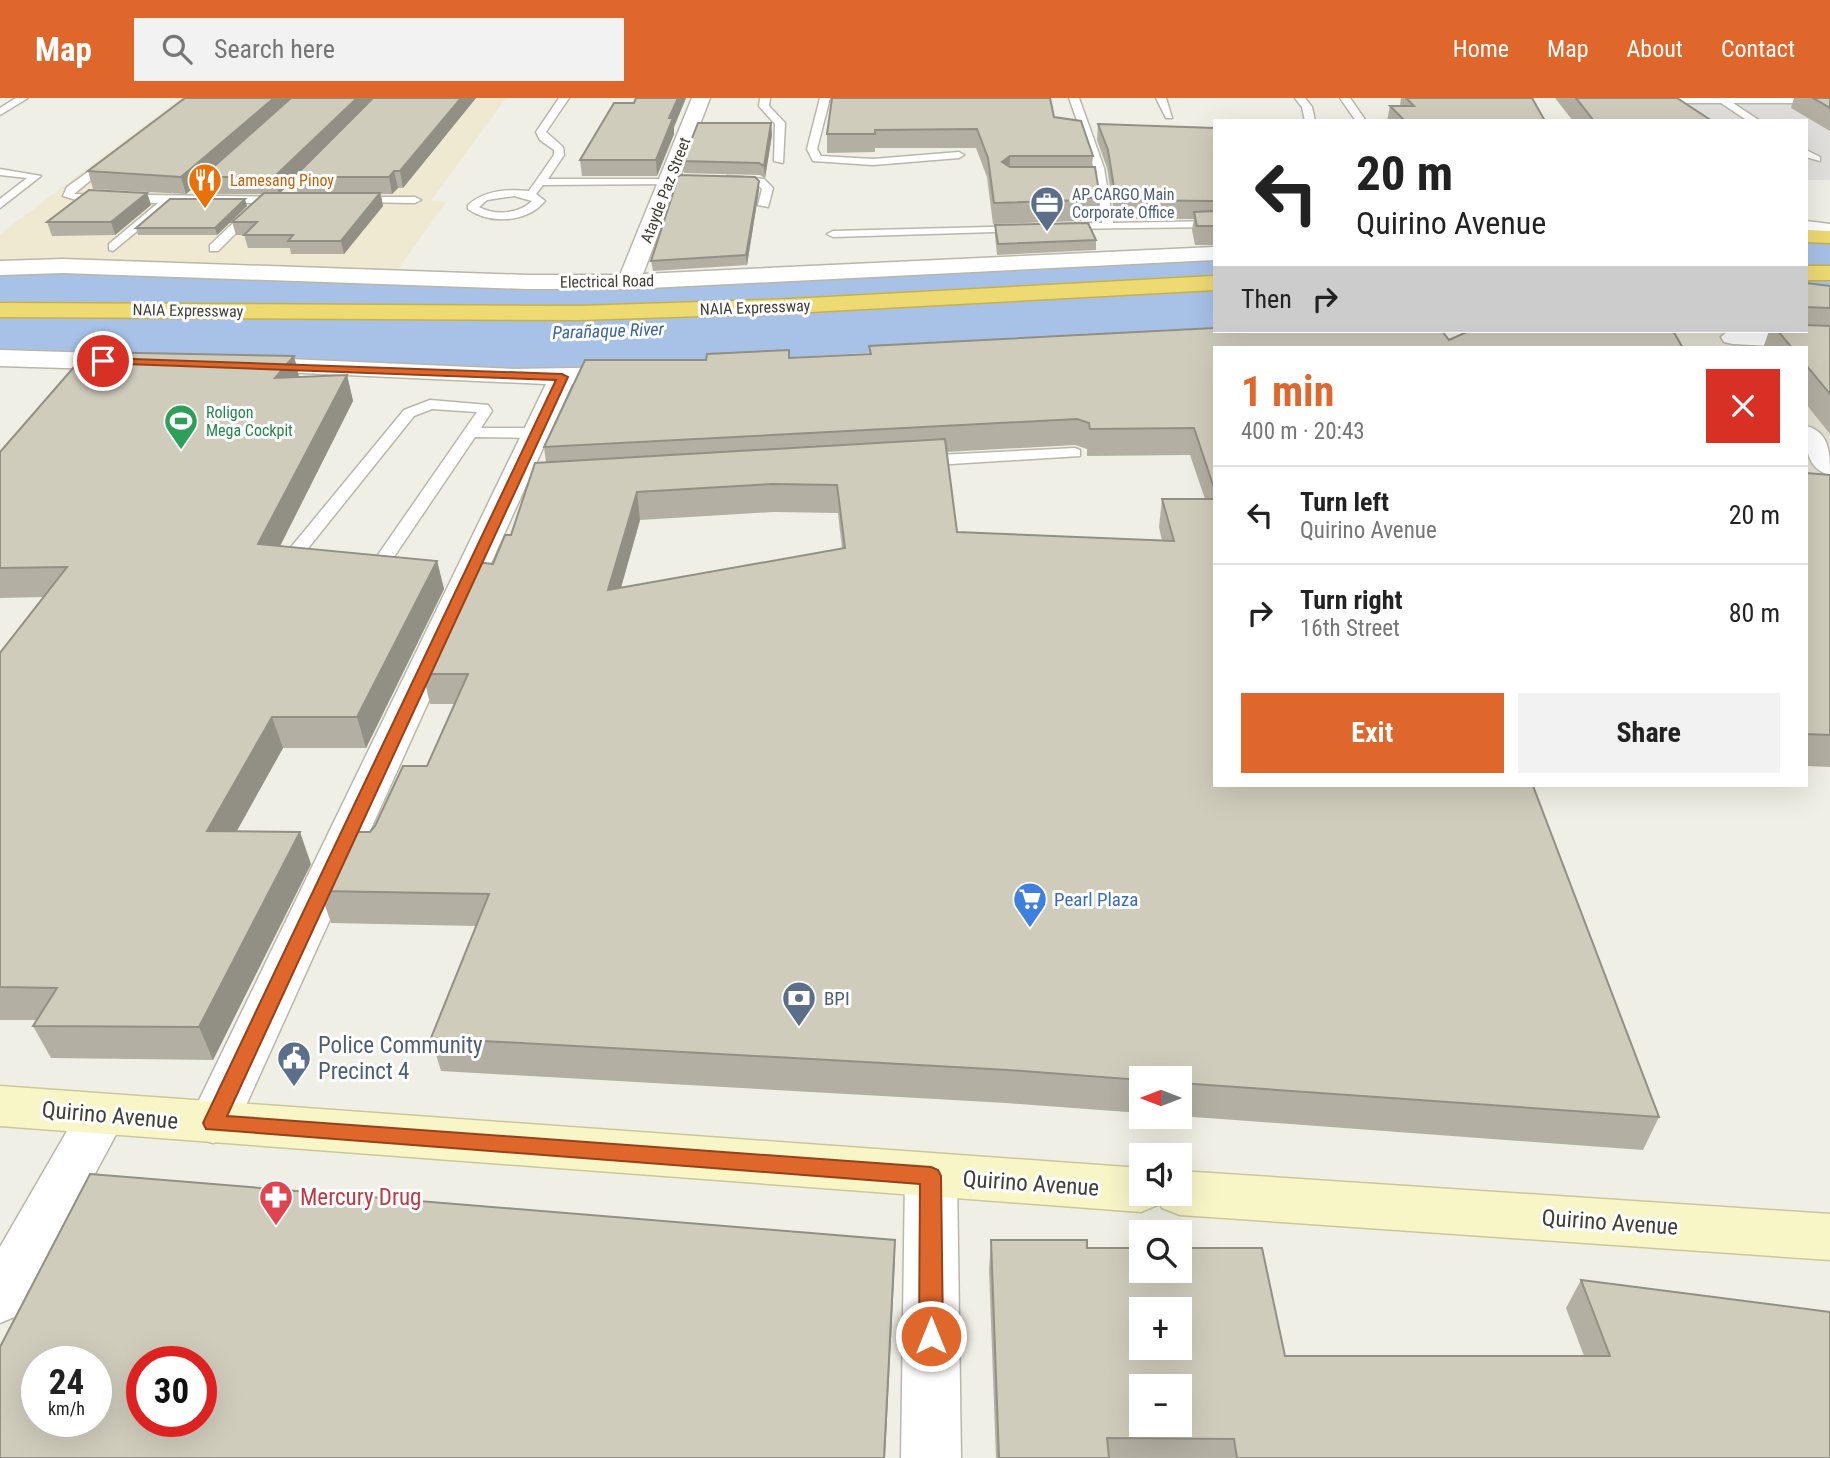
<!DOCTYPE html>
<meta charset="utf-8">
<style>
body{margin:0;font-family:"Roboto Condensed",sans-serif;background:#f2f2f2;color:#222;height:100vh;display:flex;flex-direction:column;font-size:26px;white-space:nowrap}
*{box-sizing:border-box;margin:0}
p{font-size:23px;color:#767676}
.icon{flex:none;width:38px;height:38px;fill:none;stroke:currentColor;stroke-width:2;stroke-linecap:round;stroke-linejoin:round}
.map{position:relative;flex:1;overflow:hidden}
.side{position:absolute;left:1213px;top:248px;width:595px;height:441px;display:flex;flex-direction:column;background:#fff;border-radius:0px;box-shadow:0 7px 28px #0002}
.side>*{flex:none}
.guide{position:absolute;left:1213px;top:21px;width:595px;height:214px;border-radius:0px;box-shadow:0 7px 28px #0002;background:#fff;color:#222;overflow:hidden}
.needle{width:46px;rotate:270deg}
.tools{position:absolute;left:1129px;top:968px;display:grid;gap:14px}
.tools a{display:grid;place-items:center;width:63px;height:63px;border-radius:0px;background:#fff;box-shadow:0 7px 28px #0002;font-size:35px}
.speed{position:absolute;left:21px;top:1248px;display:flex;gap:14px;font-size:35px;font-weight:700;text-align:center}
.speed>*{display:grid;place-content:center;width:91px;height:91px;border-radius:50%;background:#fff;box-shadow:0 7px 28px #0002;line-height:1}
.speed small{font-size:18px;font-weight:400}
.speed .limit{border:10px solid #d22;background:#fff;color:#111}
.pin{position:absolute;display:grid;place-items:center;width:60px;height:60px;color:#fff;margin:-30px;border:4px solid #fff;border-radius:50%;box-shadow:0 2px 7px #0007}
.me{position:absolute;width:77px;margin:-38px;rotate:0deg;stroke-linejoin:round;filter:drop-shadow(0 0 5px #0008)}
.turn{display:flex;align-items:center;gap:24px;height:147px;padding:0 28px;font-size:32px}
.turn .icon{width:91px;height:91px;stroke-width:2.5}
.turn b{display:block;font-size:49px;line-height:60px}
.then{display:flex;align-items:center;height:66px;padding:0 28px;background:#0003;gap:14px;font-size:26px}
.round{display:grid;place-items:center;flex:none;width:74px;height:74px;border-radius:0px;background:#f2f2f2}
.head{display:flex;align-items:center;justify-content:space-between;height:119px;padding:0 28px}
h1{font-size:42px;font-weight:700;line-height:52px;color:#e0672b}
.action{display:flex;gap:14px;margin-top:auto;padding:14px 28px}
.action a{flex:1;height:80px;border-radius:0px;background:#e0672b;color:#fff;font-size:28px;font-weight:700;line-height:80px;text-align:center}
.action a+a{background:#f2f2f2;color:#222}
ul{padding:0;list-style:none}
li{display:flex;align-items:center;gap:21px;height:98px;padding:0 28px;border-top:2px solid #e0e0e0}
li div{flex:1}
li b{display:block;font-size:26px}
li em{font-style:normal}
header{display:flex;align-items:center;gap:42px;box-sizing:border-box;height:98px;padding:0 35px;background:#e0672b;color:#fff}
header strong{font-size:33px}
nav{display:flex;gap:38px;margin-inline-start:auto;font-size:24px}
.search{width:490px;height:63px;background:#f2f2f2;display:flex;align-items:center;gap:18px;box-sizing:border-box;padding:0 24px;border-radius:0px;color:#767676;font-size:26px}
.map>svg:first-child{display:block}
.residential{fill:#e3e1d3}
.commercial{fill:#f0e9d2}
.parking{fill:#e1e0dc}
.water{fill:#a7c1e7}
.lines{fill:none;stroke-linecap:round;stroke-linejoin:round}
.lane-casing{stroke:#bab7a9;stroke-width:3}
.street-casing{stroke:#bab7a9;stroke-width:3}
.secondary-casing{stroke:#cbc799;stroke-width:3}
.highway-casing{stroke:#cab145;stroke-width:3}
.lane{fill:#fff;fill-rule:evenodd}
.street{fill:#fff;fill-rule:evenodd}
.secondary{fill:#f8f5c7;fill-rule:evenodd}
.highway{fill:#edda73;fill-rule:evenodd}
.wall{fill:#b3afa2;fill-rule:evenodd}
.shaded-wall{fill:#928f84}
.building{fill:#d0ccbc;stroke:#928f84;stroke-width:2;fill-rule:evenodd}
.route{fill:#e0672b;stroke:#92431c;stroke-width:2}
.labels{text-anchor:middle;stroke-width:6;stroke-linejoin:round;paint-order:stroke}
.far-food-label{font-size:16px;fill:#c56008;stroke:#fff;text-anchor:start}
.far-street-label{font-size:16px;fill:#423f35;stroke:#fff}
.far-service-label{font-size:16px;fill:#4e5e75;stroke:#fff;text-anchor:start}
.far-leisure-label{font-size:16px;fill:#27864d;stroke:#fff;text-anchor:start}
.far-water-label{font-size:18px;font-style:italic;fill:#3c64a0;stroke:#fff}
.shop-label{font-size:19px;fill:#366cbe;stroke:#fff;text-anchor:start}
.service-label{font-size:19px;fill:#4e5e75;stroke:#fff;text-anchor:start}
.near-service-label{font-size:23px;fill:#4e5e75;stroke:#fff;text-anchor:start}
.near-street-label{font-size:23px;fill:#423f35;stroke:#fff}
.near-health-label{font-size:23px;fill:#be3a42;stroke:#fff;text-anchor:start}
</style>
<header>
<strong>Map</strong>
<div class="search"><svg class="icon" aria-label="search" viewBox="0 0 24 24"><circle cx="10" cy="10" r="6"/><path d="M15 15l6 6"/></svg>Search here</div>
<nav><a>Home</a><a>Map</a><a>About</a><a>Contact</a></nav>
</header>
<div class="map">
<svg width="1830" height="1360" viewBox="0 0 1830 1360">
<rect width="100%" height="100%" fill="#f0efe5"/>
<path class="residential" d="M1830 207V401L1806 400V250H1667L1656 233H1806Z"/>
<path class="commercial" d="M181 0H506L431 103 446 104 396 174 92 161 0 163V136Z"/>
<path class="parking" d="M1677 0H1830V82H1806V23H1712Z"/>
<path class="water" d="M1806 132 1830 135V199L1806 196Z
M1214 161V233H1242L554 273 0 258V174L594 190Z"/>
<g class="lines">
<g class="lane-casing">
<path id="lane" d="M16 0H28L0 17V10Z
M559 0H569L546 34 563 49 564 57 548 81H668L673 84 672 86 543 87 536 96 545 103 543 105C525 125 489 126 468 111V107C485 92 507 91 529 93L554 57V52L540 42 536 34ZM514 98 532 103C518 116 496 118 479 109L487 102Z
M760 0H770L769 8 785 25 783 65 774 63 775 26 759 8Z
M820 0H830L817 51 821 58 873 61 959 54 964 57 959 60 873 67 813 63 807 51Z
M1069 0H1079L1104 70 1113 125 1214 123V129L1059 131 1057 129 1063 126 1102 125 1094 70Z
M1156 0H1166L1172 20H1166Z
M1295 0H1305L1312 9 1315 23H1305L1302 9Z
M1340 0H1350L1366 23H1356Z
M1654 0H1830V5H1733L1760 23H1748L1721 5H1657Z
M1806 52 1820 59V63L1806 59Z
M110 58 115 61 114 63 74 96 284 99 290 102 284 105H171L113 153 109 152V146L158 105 83 104 63 98 67 89Z
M0 71 41 78 0 110V101L27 80 0 77Z
M727 78 764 81 773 90 768 109 758 107 762 91 757 86 727 82Z
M354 99H415L421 102 415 105 350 104V100Z
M250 109 260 111 218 153H210V147Z
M1027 128V132L1023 133 833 139 827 136 833 133Z
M430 302 488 307 492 313 481 330H537L545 335 537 340 475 339 379 481H367L364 477 477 314 432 311 414 318 301 459 309 467 306 471C298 473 288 470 282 463L287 454 404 312Z
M1075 350 1080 352V358L919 368 911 363 919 358Z"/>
</g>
<g class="street-casing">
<path id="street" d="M692 0H710L643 176 1214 149V162L629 191H527L63 175 0 177V163L63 161 527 177H620Z
M1806 123 1830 126V138L1806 135Z
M1728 233 1830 237V251L1733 246 1724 244 1721 239Z
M0 252 131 256 140 259 144 264 140 269 131 272 0 268Z
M244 259 514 271 631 269 640 272 644 277 640 282 631 285 572 286 238 1025 230 1039 213 1045 196 1039 188 1025 546 286 235 272 231 267 235 262Z
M1806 328C1830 334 1830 356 1830 377 1806 371 1806 349 1806 328Z
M102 996 119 1002 127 1016 19 1217 0 1225V1149L85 1002Z
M931 1057 949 1063 957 1078 961 1360H901L905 1078 913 1063Z"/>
</g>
<g class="secondary-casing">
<path id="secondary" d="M0 988 1141 1070V1096H1180V1073L1830 1116V1162L1180 1117 1162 1110 1160 1106 1141 1114 0 1028Z"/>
</g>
<g class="highway-casing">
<path id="highway" d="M1806 132 1830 133V145L1806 144Z
M1806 168H1830V182H1806Z
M1214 178V192L791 215 579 222 0 219V205L579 208 791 201Z"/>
</g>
<use href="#lane" class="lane"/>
<use href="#street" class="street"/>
<use href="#secondary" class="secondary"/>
<use href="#highway" class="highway"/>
</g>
<path class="wall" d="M476 0 403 90H398L392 96H381L383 108 344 156H291L290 150H248L244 137H236L232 124 262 96H207L203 82 186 96 93 91 88 73ZM294 81 298 95H280Z
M636 0H686L674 29V36L657 78H582L580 62 634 5Z
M1401 0H1532L1545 23H1387L1390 8H1400Z
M1555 0H1677L1712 23H1573Z
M1794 0H1830V33L1791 10Z
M1054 19 1093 58 1092 69 1100 100 1099 121 1081 120V123L993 126 987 79 976 50H875V54L827 55V36Z
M771 25 772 37 765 80 760 77 684 75 683 63Z
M1098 26 1214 30V147H1195L1192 132 1194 121H1115L1107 70 1097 42Z
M759 83V92L747 167 653 173 651 163Z
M147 95 151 107 115 137 52 138 47 124Z
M247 108 217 137H138L136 130Z
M995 127 1096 142V152L997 157 995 137Z
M1806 185 1830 188V336L1806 306V250H1763L1769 233H1806Z
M1449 242 1683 250H1214V688L1659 1019 1643 1052 1180 1018V980H1141V1015L1006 1005 441 973 431 940 476 828 331 825 320 793 427 668 455 606H430L423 576 511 437 546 364 544 349 706 262 789 260 869 256V248ZM1075 347 1087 351V358L1190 357 1205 401H1162L1159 429 1162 443 957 434 946 354ZM774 414 838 415 842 451 621 490 640 422Z
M294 258 299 279 347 277 353 303 280 448 437 463 444 491 366 650H283L236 734 311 766 213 962 51 960 33 928 37 922H0V555L44 499 0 500V354Z
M1806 375 1830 377V669L1806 668Z
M991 1142 1087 1150 1285 1258H1584L1566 1210 1581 1182 1830 1360H996L989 1171Z"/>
<path class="shaded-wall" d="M274 0H296L202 79 203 82 186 96 181 79Z
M357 0H376L294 79V81L279 96 274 79Z
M461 0H476L403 90 400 73Z
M678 0H686L674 29V36L657 78 656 62 669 20Z
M771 25 772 37 765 80 764 68Z
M1010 58 1009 77 1002 64Z
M394 73 398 90 392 96 389 79Z
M759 83V92L747 167 746 157Z
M147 95 151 107 115 137 111 124Z
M380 95 383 108 344 156 341 143Z
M245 101 247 108 217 137 215 130Z
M294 258 300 283 275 280Z
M347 277 353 303 267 474 258 446Z
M637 394 640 422 612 521 608 492Z
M437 463 444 491 366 650 357 619Z
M272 619 283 650 219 765 207 733Z
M300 734 311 766 213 962 199 929Z
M895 1142V1161L885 1360H884Z"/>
<path class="building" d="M185 0H274L181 79 88 73Z
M291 0H357L274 79H202Z
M373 0H461L400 73H394L389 79H294Z
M636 0H678L669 20H673L656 62H580L614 5H634Z
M832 0H1050L1054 19 1081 23 1093 58H1010L1002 64 1010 69H1095L1100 100H1081L1082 102 994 105 988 60 977 31 875 32V36H827Z
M1406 0H1532L1545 23H1405L1390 8H1414Z
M1576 0H1677L1712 23H1594Z
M1813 0H1830V10Z
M698 25H771L764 68 759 65 683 63Z
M1098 26 1214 30V103L1116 102 1108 52Z
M679 77 755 79 759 83 746 157 651 163Z
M89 92 147 95 111 124H47Z
M264 95H380L341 143H288L293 137H244L257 124H232Z
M170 101H245L215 130H136Z
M1214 113V128H1197L1194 114Z
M1088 125 1096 142 998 146 995 127Z
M1806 185 1830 188V210L1806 209Z
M1806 227 1830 228V296L1806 267V250H1792L1778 233H1806Z
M1214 230V233H1442L1449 242 1469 233H1673L1683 250H1214V390L1194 330 1090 331 1089 325 1077 321 544 349 585 262H706L707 256 789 252V260L871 256 869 248Z
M87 254 294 258 275 280 347 277 258 446 437 463 357 619H272L207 733 300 734 199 929 33 928 57 890 0 889V555L67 469 0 470V354Z
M945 341 957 434 1174 443 1162 401H1214V688H1533L1659 1019 1180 985V980H1141V982L1008 972 431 940 489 796 320 793 348 734H370L375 728 403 668H427L468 576H423L475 464 493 466 505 437H511L535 365ZM772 386 837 387 845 450 608 492 637 394Z
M1806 375 1830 377V637L1806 636Z
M90 1076 895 1142 884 1360H0V1249ZM37 1264H96V1323H37ZM142 1264H201V1323H142Z
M991 1142H1087V1150H1141V1172H1180V1150H1262L1285 1258H1610L1581 1182 1830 1214V1360H1237L1234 1341 1107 1340 1109 1360H999ZM1141 1211H1180V1250H1141ZM1141 1288H1180V1326H1141Z"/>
<path class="route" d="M103 260 562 276 568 279 227 1018 931 1069 938 1072 941 1078 943 1238 939 1245 931 1248 923 1245 919 1238 920 1086 206 1031 203 1025 556 282 99 265V261Z"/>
<defs>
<g id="restaurant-pin" transform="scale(1.75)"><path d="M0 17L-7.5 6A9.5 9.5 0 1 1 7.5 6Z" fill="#e8710a" stroke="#fff"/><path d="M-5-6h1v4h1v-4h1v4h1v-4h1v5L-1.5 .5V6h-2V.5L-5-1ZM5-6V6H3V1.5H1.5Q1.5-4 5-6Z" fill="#fff"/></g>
<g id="office-pin" transform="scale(1.75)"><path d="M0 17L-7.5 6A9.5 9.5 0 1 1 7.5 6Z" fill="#5c6f8a" stroke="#fff"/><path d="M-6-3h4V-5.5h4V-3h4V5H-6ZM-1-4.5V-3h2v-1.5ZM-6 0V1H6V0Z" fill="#fff"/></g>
<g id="stadium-pin" transform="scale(1.75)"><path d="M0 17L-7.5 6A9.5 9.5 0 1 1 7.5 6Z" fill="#2e9e5b" stroke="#fff"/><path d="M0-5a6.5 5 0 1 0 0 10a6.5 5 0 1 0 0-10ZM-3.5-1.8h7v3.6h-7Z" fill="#fff"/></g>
<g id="supermarket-pin" transform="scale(1.75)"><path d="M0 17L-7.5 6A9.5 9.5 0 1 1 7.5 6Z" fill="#3f7fe0" stroke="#fff"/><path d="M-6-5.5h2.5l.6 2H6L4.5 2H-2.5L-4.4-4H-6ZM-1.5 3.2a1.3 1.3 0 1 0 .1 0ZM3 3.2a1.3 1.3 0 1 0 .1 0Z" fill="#fff"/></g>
<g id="bank-pin" transform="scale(1.75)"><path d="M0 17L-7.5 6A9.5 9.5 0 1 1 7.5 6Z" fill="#5c6f8a" stroke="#fff"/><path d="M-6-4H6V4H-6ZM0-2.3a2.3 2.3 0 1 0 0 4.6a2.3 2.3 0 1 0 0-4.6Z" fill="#fff"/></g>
<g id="civic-pin" transform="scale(1.75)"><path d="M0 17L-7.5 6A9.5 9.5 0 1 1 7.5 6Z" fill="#5c6f8a" stroke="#fff"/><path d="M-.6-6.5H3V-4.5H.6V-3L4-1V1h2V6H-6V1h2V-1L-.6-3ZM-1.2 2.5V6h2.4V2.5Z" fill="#fff"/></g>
<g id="pharmacy-pin" transform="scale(1.75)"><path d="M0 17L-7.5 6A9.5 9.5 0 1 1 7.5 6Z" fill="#e0444e" stroke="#fff"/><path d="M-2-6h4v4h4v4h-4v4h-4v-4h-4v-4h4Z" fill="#fff"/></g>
</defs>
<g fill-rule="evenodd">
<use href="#restaurant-pin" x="205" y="82"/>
<use href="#office-pin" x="1047" y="105"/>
<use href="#stadium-pin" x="181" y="323"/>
<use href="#supermarket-pin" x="1030" y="801"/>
<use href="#bank-pin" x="799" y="900"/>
<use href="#civic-pin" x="294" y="960"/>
<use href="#pharmacy-pin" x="276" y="1099"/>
</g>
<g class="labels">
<g class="far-food-label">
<text x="230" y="88">Lamesang Pinoy</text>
</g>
<g class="far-street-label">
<text transform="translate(665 92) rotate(-69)" y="6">Atayde Paz Street</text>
<text transform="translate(607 183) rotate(-1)" y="6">Electrical Road</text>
<text transform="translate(755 209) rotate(-2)" y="6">NAIA Expressway</text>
<text transform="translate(188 212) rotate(1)" y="6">NAIA Expressway</text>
</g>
<g class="far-service-label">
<text x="1072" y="102">AP CARGO Main<tspan x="1072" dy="18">Corporate Office</tspan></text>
</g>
<g class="far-leisure-label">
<text x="206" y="320">Roligon<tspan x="206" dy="18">Mega Cockpit</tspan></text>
</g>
<g class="far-water-label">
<text transform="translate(608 233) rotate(-2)" y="6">Parañaque River</text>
</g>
<g class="shop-label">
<text x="1054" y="808">Pearl Plaza</text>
</g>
<g class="service-label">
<text x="824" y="907">BPI</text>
</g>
<g class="near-service-label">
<text x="318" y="955">Police Community<tspan x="318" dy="26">Precinct 4</tspan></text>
</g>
<g class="near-street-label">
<text transform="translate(110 1017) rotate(5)" y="8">Quirino Avenue</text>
<text transform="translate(1031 1085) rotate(4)" y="8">Quirino Avenue</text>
<text transform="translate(1610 1124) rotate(4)" y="8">Quirino Avenue</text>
</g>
<g class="near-health-label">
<text x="300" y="1107">Mercury Drug</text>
</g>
</g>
</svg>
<div class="tools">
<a><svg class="needle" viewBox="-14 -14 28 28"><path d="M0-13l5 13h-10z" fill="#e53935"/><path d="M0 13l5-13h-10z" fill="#767676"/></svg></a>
<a><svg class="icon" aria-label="sound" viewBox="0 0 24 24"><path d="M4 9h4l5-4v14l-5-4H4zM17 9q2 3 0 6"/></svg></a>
<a><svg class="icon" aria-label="search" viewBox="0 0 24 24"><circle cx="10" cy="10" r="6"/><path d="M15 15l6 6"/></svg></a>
<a>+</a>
<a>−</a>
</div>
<div class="speed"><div>24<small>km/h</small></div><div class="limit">30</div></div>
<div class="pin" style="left:103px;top:263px;background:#d93025"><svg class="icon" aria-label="arrive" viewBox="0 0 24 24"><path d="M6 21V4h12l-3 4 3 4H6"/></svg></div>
<svg class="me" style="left:931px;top:1238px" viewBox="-20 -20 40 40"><circle r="17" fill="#e0672b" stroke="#fff" stroke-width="3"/><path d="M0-11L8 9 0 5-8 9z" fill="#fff"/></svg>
<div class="guide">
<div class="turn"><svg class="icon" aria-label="left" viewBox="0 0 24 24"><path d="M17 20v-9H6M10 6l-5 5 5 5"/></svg><div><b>20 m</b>Quirino Avenue</div></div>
<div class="then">Then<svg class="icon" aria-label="right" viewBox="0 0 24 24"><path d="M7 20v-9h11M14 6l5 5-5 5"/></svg></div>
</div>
<section class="side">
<div class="head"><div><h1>1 min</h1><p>400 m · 20:43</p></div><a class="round" style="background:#d93025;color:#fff"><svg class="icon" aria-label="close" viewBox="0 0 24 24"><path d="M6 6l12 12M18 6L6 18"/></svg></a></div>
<ul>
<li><svg class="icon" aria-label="left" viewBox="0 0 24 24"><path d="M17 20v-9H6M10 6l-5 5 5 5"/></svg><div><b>Turn left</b><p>Quirino Avenue</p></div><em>20 m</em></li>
<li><svg class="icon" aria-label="right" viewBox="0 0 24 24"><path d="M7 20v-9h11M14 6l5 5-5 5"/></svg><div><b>Turn right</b><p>16th Street</p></div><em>80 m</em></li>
</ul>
<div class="action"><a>Exit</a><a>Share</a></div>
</section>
</div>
